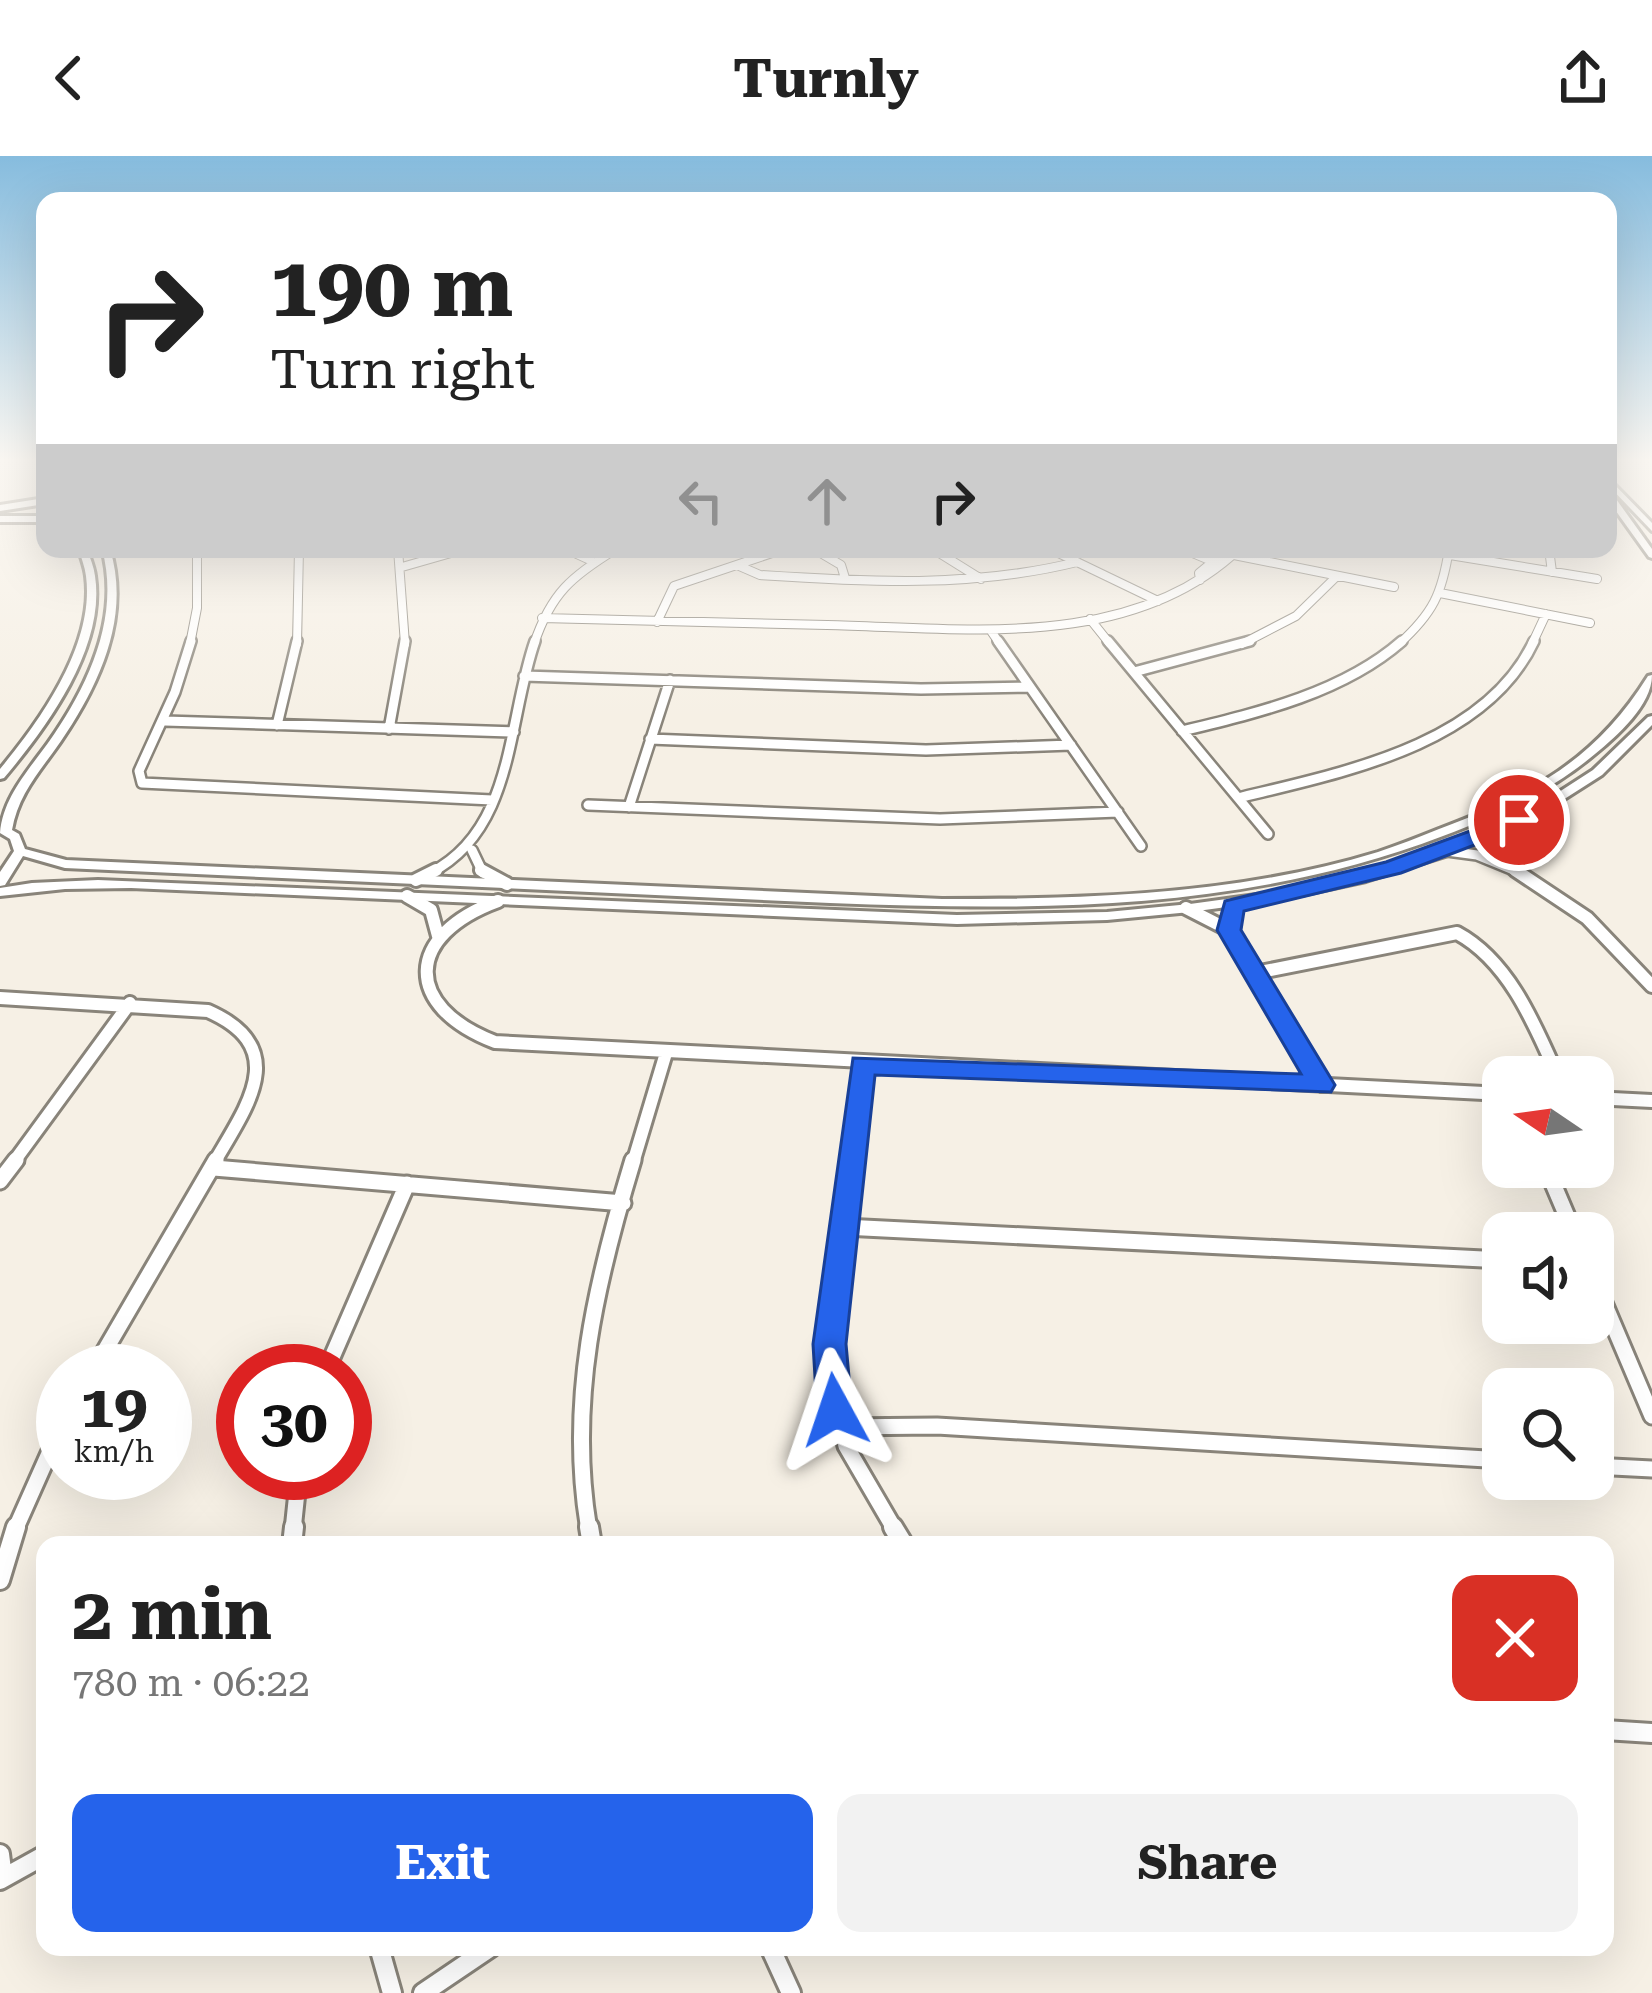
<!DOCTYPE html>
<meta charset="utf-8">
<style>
body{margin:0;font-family:"Roboto Serif",serif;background:#f2f2f2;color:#222;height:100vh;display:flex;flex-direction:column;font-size:45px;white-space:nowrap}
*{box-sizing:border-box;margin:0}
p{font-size:39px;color:#767676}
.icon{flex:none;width:66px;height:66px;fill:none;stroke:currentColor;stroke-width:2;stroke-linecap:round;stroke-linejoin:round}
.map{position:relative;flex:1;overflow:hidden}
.panel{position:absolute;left:36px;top:1380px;width:1578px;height:420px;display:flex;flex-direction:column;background:#fff;border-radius:24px;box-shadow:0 12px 48px #0002}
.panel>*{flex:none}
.guide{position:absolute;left:36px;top:36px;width:1581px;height:366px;border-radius:24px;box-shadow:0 12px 48px #0002;background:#fff;color:#222;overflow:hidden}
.needle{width:78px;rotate:283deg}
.buttons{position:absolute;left:1482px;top:900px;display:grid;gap:24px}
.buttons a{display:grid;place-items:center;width:132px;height:132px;border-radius:24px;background:#fff;box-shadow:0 12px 48px #0002;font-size:60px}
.speed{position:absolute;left:36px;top:1188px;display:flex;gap:24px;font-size:60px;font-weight:700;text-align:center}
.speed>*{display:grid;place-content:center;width:156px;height:156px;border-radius:50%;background:#fff;box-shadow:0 12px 48px #0002;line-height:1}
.speed small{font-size:30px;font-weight:400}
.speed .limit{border:18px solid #d22;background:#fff;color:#111}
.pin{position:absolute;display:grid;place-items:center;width:102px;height:102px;color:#fff;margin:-51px;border:6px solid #fff;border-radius:50%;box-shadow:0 3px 12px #0007}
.me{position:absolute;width:132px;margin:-66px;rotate:355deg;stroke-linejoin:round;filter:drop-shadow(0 0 9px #0008)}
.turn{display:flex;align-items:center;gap:42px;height:252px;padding:0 36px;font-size:54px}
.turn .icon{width:156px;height:156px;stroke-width:2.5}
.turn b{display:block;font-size:84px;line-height:102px}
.lanes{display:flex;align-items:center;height:114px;padding:0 36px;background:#0003;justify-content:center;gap:60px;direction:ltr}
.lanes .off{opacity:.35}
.round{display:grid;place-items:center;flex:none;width:126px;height:126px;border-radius:24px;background:#f2f2f2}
.summary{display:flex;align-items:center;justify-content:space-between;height:204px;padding:0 36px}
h1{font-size:72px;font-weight:700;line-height:90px}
.button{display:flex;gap:24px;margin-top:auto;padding:24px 36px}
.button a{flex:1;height:138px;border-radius:24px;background:#2563eb;color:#fff;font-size:48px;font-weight:700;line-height:138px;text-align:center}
.button a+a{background:#f2f2f2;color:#222}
header{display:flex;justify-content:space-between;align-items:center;height:156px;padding:0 36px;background:#fff;font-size:54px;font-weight:700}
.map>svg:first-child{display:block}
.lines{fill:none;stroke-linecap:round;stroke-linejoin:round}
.minor-far4-casing{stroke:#89847a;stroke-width:10}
.minor-far3-casing{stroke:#89847a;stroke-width:14}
.minor-far2-casing{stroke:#89847a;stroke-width:18}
.minor-far1-casing{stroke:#89847a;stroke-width:21}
.minor-casing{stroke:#89847a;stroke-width:24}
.tertiary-casing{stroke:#89847a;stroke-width:6}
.secondary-casing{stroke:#89847a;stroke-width:6}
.minor-far4{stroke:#fff;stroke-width:8}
.minor-far3{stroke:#fff;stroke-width:9}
.minor-far2{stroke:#fff;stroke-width:12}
.minor-far1{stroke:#fff;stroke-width:15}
.minor{stroke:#fff;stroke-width:18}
.tertiary{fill:#fff;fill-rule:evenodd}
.secondary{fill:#fff;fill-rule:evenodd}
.route{fill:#2563eb;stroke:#184099;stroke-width:3}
</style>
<header><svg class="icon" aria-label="back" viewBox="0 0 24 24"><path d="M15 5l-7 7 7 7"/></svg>Turnly<svg class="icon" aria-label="share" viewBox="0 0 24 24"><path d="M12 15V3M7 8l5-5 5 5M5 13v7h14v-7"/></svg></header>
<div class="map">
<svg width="1652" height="1837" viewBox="0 0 1652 1837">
<rect width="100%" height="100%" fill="#f6f0e5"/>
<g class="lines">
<g class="minor-far4-casing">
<path id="minor-far4" d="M398 393 405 488
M566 393 590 404
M814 393 841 409 845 422
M933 393 981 423
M1050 393 1158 445
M1183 393 1214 406
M1549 393 1552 416
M1234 399 1394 431
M1450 399 1597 423
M737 409 760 419C867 426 972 432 1077 406
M402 411 465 393
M1200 424 1199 417 1227 394
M1440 437 1590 467
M542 462C637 464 732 466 827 469 964 472 1130 496 1239 393
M1090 463 1110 488
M657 466 674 430 784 393
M991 475 1000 488
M190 488 197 452V393
M297 488 299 393
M534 488C551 437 572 420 616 393
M1242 488 1296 460 1337 420
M1399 488C1433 457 1442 438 1449 393
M1532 488 1546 458"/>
</g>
<g class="minor-far3-casing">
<path id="minor-far3" d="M191 485 175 536 139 615 142 627 492 644
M998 485 1141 690
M1108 485 1268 678
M1134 516 1250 485
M524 520 921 533 1030 531
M165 565 514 576
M277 569 297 485
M389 573 405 485
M1182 575C1257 557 1343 537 1402 485
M650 583 926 594 1071 589
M1238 642C1340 617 1485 590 1534 485
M588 649 940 663 1118 656
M629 651 670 524
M1498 674 1503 694 1515 709
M472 694 483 717
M1447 695 1477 699 1521 717
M430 717C515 674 507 565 535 485"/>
</g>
<g class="minor-far2-casing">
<path id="minor-far2" d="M481 714 507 728
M1515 714 1587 762 1652 830
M416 724 436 714
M407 740 431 754 438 780
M498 745C405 779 402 850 495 886L1503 938
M1186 752 1229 774 1321 929
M1255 817 1457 777C1509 805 1535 869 1558 921
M0 842 208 855C292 892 247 950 214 1007
M1593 942 1652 945
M13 1007 130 847
M633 1007 666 897
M852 1007 863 909"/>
</g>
<g class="minor-far1-casing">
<path id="minor-far1" d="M853 1004 829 1222 846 1290 895 1374
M1546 1011 1574 1077
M214 1012 623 1047
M0 1025 16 1004
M844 1071 1503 1104
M1593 1121 1652 1260
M93 1215 216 1004
M326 1215 407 1028
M839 1271 937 1270 1503 1304
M1593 1310 1652 1313
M15 1374 63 1266
M293 1374 299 1317
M589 1374C567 1246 596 1126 633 1004"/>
</g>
<g class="minor-casing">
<path id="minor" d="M589 1371 592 1389
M893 1371 904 1389
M292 1389 294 1371
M0 1424 16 1371
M1605 1574 1652 1577
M0 1698 3 1722
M0 1724 45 1699
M379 1791 392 1837
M770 1791 791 1837
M423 1837 491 1791"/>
</g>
<g class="tertiary-casing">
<path id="tertiary" d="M1608 322 1652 367V375L1608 329Z
M1608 336H1611L1652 393V402L1649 401 1608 344Z
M0 360H45V366H0Z
M79 393H87C90 402 94 411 95 420 106 491 47 571 4 622L0 623V613C41 564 95 487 86 420 85 411 81 402 79 393Z
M102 393H110C131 461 99 529 61 585 41 614 18 638 12 674L19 678 25 693 66 704 942 743C1089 743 1237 739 1378 696 1399 689 1419 681 1439 673 1530 639 1595 605 1648 520L1652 519C1652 549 1617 580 1595 598 1550 636 1498 659 1443 680 1243 756 1041 755 830 747L65 712 23 700 5 729 0 730V716L14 695 10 683 0 677C3 642 27 616 48 587 87 532 121 462 102 393Z
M1652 560V569L1602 619 1533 663 1455 697 1366 725 1278 744 1190 756 1107 764 957 768 131 732 65 733 0 740V732L32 727 98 724 957 759 1107 756 1190 748 1278 736 1364 717 1446 692 1525 658 1593 614 1648 561Z"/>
</g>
<g class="secondary-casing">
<path id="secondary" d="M45 342V348L0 355V349Z"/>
</g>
<use href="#minor-far4" class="minor-far4"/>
<use href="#minor-far3" class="minor-far3"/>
<use href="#minor-far2" class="minor-far2"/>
<use href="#minor-far1" class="minor-far1"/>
<use href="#minor" class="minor"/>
<use href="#tertiary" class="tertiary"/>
<use href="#secondary" class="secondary"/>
</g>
<linearGradient id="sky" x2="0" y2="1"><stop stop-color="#86bcde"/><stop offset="0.54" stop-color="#fbf8f3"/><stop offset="1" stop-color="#fbf8f3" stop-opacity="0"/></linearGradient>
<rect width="1652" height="562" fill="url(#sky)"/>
<path class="route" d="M1519 657 1530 664 1527 669 1401 717 1244 755 1241 774 1335 929 1331 936 875 919 846 1188 852 1254 847 1265 835 1270 822 1265 817 1254 813 1188 853 902 1301 918 1217 774 1225 745 1386 706Z"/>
</svg>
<div class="buttons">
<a><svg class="needle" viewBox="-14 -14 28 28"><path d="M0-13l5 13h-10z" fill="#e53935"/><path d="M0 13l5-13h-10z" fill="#767676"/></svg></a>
<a><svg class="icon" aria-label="sound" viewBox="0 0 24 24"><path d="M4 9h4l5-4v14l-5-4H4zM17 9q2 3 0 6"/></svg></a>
<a><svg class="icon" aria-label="search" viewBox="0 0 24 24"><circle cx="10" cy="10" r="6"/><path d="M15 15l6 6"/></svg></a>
</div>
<div class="speed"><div>19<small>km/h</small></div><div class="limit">30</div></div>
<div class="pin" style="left:1519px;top:664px;background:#d93025"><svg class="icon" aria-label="arrive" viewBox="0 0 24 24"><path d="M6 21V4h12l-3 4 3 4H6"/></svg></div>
<svg class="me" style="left:835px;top:1254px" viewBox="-20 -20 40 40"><path d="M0-17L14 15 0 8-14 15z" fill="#2563eb" stroke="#fff" stroke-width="4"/></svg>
<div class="guide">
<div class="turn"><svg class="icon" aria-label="right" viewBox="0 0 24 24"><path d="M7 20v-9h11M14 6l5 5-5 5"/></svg><div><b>190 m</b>Turn right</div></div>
<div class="lanes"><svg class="icon off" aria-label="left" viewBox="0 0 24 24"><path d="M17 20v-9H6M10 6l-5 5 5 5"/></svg><svg class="icon off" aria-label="ahead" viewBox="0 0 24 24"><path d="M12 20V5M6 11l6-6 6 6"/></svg><svg class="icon" aria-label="right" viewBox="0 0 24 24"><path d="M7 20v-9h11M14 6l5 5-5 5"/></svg></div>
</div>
<section class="panel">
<div class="summary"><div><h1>2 min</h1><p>780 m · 06:22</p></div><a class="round" style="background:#d93025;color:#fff"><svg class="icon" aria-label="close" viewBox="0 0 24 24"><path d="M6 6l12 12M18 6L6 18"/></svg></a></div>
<div class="button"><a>Exit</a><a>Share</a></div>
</section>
</div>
